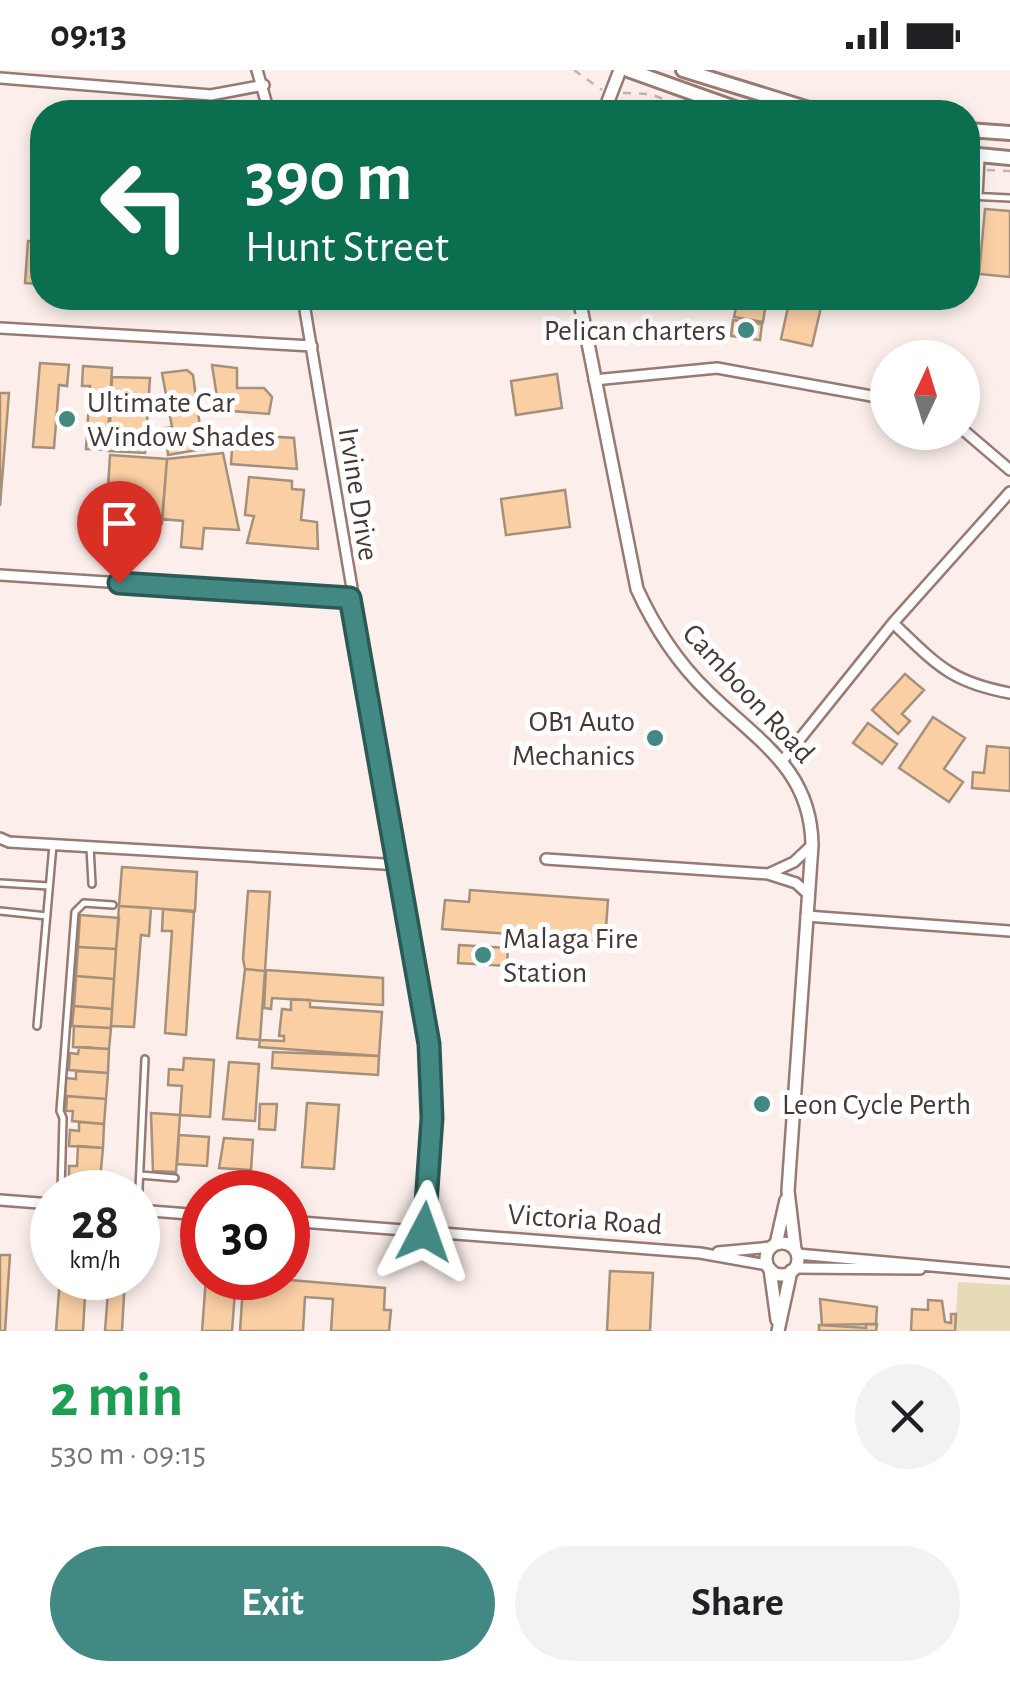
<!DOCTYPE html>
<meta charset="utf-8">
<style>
body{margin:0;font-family:"Alegreya Sans",sans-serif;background:#f2f2f2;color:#202124;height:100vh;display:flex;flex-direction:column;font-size:38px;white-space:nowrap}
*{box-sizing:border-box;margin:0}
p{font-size:32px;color:#757577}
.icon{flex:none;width:55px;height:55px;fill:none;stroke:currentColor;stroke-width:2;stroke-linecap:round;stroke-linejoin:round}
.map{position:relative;height:1261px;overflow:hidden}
.side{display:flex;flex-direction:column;background:#fff;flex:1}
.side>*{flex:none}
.banner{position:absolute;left:30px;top:30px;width:950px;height:210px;border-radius:40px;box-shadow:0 5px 15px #0003;background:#0b6e4f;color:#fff;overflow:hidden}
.needle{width:65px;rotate:4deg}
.tools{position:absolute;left:870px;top:270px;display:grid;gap:20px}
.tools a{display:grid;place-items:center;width:110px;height:110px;border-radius:50%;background:#fff;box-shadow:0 5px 15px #0003;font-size:50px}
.speed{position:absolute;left:30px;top:1100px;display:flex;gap:20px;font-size:50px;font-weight:700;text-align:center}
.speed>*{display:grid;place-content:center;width:130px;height:130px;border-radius:50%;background:#fff;box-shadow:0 5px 15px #0003;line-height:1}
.speed small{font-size:25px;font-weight:400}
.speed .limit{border:15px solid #d22;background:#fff;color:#111}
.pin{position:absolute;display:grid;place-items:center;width:85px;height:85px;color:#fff;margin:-102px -42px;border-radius:50% 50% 50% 0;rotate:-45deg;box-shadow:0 0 10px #0007}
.pin .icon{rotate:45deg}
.me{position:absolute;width:110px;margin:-55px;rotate:4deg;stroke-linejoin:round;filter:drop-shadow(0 0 8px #0008)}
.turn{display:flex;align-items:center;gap:35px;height:210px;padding:0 50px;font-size:45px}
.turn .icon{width:130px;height:130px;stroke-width:2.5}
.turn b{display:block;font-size:70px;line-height:85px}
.round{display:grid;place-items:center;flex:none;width:105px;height:105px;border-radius:52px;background:#f2f2f2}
.summary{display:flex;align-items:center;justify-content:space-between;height:170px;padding:0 50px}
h1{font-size:60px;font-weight:700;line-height:75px;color:#1e9e55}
.primary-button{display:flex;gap:20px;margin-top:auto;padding:20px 50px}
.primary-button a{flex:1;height:115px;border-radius:60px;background:#428983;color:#fff;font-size:40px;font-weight:700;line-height:115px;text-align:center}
.primary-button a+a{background:#f2f2f2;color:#202124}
.status{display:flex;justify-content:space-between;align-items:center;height:70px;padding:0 50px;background:#fff;direction:ltr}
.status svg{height:28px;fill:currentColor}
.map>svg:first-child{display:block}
.green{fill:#e5dcb7}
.building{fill:#facfa4;stroke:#a5907c;stroke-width:2.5}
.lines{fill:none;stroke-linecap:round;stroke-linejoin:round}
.service-casing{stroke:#987a72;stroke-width:10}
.minor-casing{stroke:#987a72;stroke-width:14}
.tertiary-casing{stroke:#987a72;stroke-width:16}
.secondary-casing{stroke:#987a72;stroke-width:18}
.path{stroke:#c2b5b1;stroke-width:2.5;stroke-dasharray:8 8;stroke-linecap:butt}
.service{stroke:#fff;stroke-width:5}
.minor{stroke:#fff;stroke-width:9}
.tertiary{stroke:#fff;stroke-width:11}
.secondary{stroke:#fff;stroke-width:12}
.route-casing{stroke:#2b5955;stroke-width:25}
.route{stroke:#428983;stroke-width:18}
.poi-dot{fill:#428983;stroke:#fff;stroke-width:4}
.labels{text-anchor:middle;stroke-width:10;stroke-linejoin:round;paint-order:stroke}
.poi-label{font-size:30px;fill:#473a36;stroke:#fff;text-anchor:start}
.street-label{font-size:30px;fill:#473a36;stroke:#fff}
</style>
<div class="status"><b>09:13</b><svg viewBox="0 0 49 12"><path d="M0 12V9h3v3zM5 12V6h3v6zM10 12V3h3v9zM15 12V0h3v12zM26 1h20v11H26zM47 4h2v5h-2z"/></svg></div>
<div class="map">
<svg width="1010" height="1261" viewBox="0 0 1010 1261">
<rect width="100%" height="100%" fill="#fcefeb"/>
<path class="green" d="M958 1212 1010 1215V1261H955Z"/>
<path class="building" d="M985 139 1010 141V207L979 204Z
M28 171 42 172V214L25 213Z
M200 228H256L255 231Z
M738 228 766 233 763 252 734 247Z
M790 228H833L831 235 822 233 812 276 781 269Z
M733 250 762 254 760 270 731 266Z
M40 293 69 295 67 316 59 315 54 378 33 377Z
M212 295 237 298V318H264L272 327 269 344 219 340Z
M83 296 112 298 107 380 86 379 90 316H82Z
M187 300 193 305 203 379 168 385 166 358 172 357 162 303Z
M557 304 562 338 516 345 511 311Z
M112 307 150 308 145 383 109 381Z
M0 323H9L0 436Z
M233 364 294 368 297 399 231 394Z
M223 383 239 460 204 458 202 479 181 477 183 451 162 449 167 389Z
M110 385 167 389 162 454 143 453 142 476 123 475 125 452 106 450Z
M249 407 292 411V419L304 420 301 450 317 452 318 479 247 473 254 446 245 445Z
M565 420 570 457 506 465 501 429Z
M905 604 924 620 902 644 910 651 898 664 872 640Z
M933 647 965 668 944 699 963 712 949 732 899 698Z
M868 653 897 674 882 694 853 673Z
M987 676 1010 678V721L972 718 973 702 984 703Z
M122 797 197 802 195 841 119 836Z
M470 820 608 830 605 871 442 859 445 830 469 832Z
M248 821 270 822 265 901 245 899 243 889Z
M119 836 151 838 149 866 141 865 134 957 111 956Z
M163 839 194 842 186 965 165 963 172 861H162Z
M80 845 119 848 116 879 78 877Z
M459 875 508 878 507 896 458 893Z
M78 877 116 879 114 909 76 906Z
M245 899 265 901 260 970 237 968Z
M266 900 383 908V935L272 928 271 939 264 938Z
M76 906 114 909 112 939 74 936Z
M291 929 310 930V937L382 942 379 986 259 977 260 970 284 971V966H279L282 939 291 940Z
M74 936 112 939 111 958 72 956Z
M74 956 111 958 109 979 73 977Z
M79 977 109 979 108 1003 69 1000 70 983 78 984Z
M273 982 379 986 378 1005 272 998Z
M184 988 214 990 210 1047 180 1045 182 1016 168 1015 169 999 183 1000Z
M229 992 259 994 255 1051 223 1049Z
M76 1001 108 1003 106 1029 65 1026 66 1008 76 1009Z
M67 1026 106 1029 104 1054 72 1051 73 1041H66Z
M307 1033 339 1035 334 1099 302 1097Z
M260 1034H277L275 1060 259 1059Z
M151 1043 180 1045 176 1102 153 1101Z
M79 1052 104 1054 103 1078 69 1076 70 1060 79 1061Z
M179 1065 209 1067 207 1096 177 1094Z
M224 1068 253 1070 251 1100 219 1098Z
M78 1076 103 1078 100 1110 69 1108V1096H77Z
M0 1185H10L5 1261H0Z
M610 1201 653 1203 650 1261H607Z
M60 1208H86L83 1261H56Z
M109 1208H125L122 1261H105Z
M206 1208H236L232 1261H202Z
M265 1208 385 1218 384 1240H391L389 1261H331L333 1229 305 1227 303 1261H240L243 1216 263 1218Z
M820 1229 877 1237 876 1254 822 1255Z
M928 1230 942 1231 945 1252 951 1253V1244H956L955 1261H911L912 1239 928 1240Z
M866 1254H877L876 1261H819V1255L866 1258Z"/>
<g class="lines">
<g class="service-casing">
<path id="service" d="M968 126 1010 128
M979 126 981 88
M90 777 92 814
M0 813 49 816
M0 841 47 846
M37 956 53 775
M140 1105 175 1108
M61 1122 63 1048 60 1041 75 842 84 833 113 835
M138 1140 145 989"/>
</g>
<g class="minor-casing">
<path id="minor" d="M257 0 269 42
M0 8 211 25 264 15
M303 228 429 974 431 1048 424 1162
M0 258 312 276
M594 310 717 298 888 329
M962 359 1010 400
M0 505 350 528
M893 553C936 594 950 612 1010 623
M783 690 893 553 1010 422
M0 768 9 772 401 795
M546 789 768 804 796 813 808 824
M768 804 794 792 812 775
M806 846 1010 861
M0 1130 52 1134
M138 1140 202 1145
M288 1151 700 1183 767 1195
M718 1182 771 1177
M797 1184 1010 1203
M795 1198 920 1199"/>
</g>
<g class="tertiary-casing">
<path id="tertiary" d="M604 42 620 0
M579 228 637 519C654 556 677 592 707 621 756 670 811 698 812 775L788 1121 795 1180
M766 1189a16 16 0 1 1 32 0a16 16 0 1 1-32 0Z
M776 1174 786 1130
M770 1199 777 1250
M778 1261 791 1201"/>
</g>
<g class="secondary-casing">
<path id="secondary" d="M628 0 746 42
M683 0 819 42
M968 60 1010 63
M968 84 1010 88"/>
</g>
<path class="path" d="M574 0 602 20
M623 23 650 24 699 42
M987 100 1010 101"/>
<use href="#service" class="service"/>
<use href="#minor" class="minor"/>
<use href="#tertiary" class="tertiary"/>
<use href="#secondary" class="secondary"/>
</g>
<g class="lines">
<g class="route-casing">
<path id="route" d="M119 513 350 528 429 974 432 1048 424 1162"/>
</g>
<use href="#route" class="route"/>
</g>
<g class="poi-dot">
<circle cx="746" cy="260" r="10"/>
<circle cx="67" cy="349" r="10"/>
<circle cx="655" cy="668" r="10"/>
<circle cx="483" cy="885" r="10"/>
<circle cx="762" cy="1034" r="10"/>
</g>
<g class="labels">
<g class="poi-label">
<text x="726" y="270" text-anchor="end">Pelican charters</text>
<text x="87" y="342">Ultimate Car<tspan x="87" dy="34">Window Shades</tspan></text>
<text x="635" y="661" text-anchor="end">OB1 Auto<tspan x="635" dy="34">Mechanics</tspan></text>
<text x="503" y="878">Malaga Fire<tspan x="503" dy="34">Station</tspan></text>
<text x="782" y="1044">Leon Cycle Perth</text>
</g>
<g class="street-label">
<text transform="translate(359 424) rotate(81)" y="10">Irvine Drive</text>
<text transform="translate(749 623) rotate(47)" y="10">Camboon Road</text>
<text transform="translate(585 1149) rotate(4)" y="10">Victoria Road</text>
</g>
</g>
</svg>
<div class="tools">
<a><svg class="needle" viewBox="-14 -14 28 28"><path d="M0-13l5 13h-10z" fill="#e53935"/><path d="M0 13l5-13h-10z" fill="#757577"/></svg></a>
</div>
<div class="speed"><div>28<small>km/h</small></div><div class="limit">30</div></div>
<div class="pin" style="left:119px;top:513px;background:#d93025"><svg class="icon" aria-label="arrive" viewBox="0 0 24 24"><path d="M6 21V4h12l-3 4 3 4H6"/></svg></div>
<svg class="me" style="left:424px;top:1162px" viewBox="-20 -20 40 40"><path d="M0-17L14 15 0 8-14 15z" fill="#428983" stroke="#fff" stroke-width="4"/></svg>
<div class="banner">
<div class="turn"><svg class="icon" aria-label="left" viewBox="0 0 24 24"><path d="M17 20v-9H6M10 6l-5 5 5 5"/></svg><div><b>390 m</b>Hunt Street</div></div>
</div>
</div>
<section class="side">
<div class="summary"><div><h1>2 min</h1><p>530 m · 09:15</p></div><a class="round"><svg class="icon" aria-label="close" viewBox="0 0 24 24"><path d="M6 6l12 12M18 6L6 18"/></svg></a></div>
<div class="primary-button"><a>Exit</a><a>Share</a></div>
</section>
